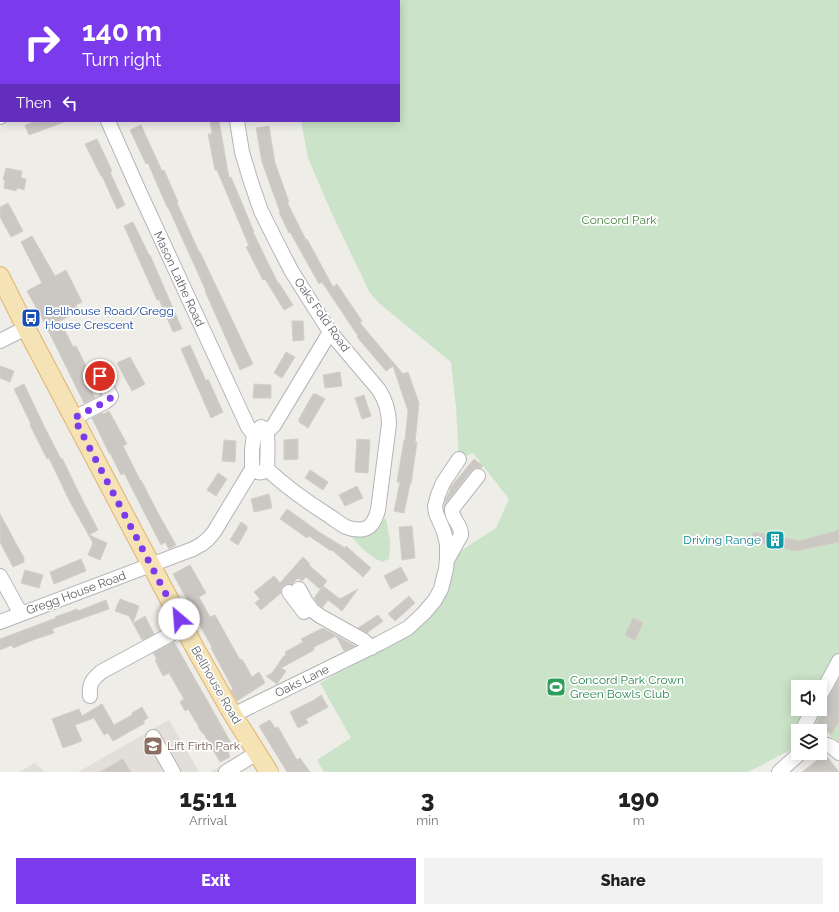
<!DOCTYPE html>
<style>
body{margin:0;font-family:Raleway,sans-serif;background:#f2f2f2;color:#222;height:100vh;display:flex;flex-direction:column;font-size:15px;white-space:nowrap}
*{box-sizing:border-box;margin:0}
p{font-size:13px;color:#767676}
.icon{flex:none;width:22px;height:22px;fill:none;stroke:currentColor;stroke-width:2;stroke-linecap:round;stroke-linejoin:round}
.map{position:relative;height:772px;overflow:hidden}
.side{display:flex;flex-direction:column;background:#fff;flex:1}
.side>*{flex:none}
.hud{position:absolute;left:0px;top:0px;width:400px;height:122px;box-shadow:0 2px 10px #0003;background:#7c3aed;color:#fff;overflow:hidden}
.tools{position:absolute;left:791px;top:680px;display:grid;gap:8px}
.tools a{display:grid;place-items:center;width:36px;height:36px;border-radius:0px;background:#fff;box-shadow:0 2px 10px #0003;font-size:20px}
.pin{position:absolute;display:grid;place-items:center;width:34px;height:34px;color:#fff;margin:-17px;border:2px solid #fff;border-radius:50%;box-shadow:0 1px 4px #0007}
.me{position:absolute;width:44px;margin:-22px;rotate:333deg;stroke-linejoin:round;filter:drop-shadow(0 0 3px #0008)}
.turn{display:flex;align-items:center;gap:14px;height:84px;padding:0 16px;font-size:18px}
.turn .icon{width:52px;height:52px;stroke-width:2.5}
.turn b{display:block;font-size:28px;line-height:34px}
.then{display:flex;align-items:center;height:38px;padding:0 16px;background:#0003;gap:8px;font-size:15px}
.eta{display:flex;justify-content:space-evenly;align-items:center;height:68px;text-align:center}
.eta b{font-size:24px;font-weight:800;line-height:28px}
.action{display:flex;gap:8px;margin-top:auto;padding:8px 16px}
.action a{flex:1;height:46px;border-radius:0px;background:#7c3aed;color:#fff;font-size:16px;font-weight:800;line-height:46px;text-align:center}
.action a+a{background:#f2f2f2;color:#222}
.map>svg:first-child{display:block}
.education{fill:#e2ded9}
.green{fill:#cbe3c8;fill-rule:evenodd}
.building{fill:#cbc8c4;stroke:#d3cec7}
.lines{fill:none;stroke-linecap:round;stroke-linejoin:round}
.minor-casing{stroke:#b3b5b8;stroke-width:16}
.major-casing{stroke:#e0b36f;stroke-width:20}
.minor{stroke:#fff;stroke-width:14}
.major{stroke:#f5e3b6;stroke-width:18}
.route{stroke:#7c3aed;stroke-width:7;stroke-dasharray:0 12.6}
.labels{text-anchor:middle;stroke-width:3.5;stroke-linejoin:round;paint-order:stroke}
.park-label{font-size:12px;fill:#468241;stroke:#fff}
.street-label{font-size:12px;fill:#5f6366;stroke:#fff}
.transit-label{font-size:12px;fill:#164399;stroke:#fff;text-anchor:start}
.culture-label{font-size:12px;fill:#0d838f;stroke:#fff;text-anchor:end}
.leisure-label{font-size:12px;fill:#27864d;stroke:#fff;text-anchor:start}
.education-label{font-size:12px;fill:#785e54;stroke:#fff;text-anchor:start}
</style>
<div class="map">
<svg width="839" height="772" viewBox="0 0 839 772">
<rect width="100%" height="100%" fill="#efede8"/>
<path class="education" d="M169 720 199 772H78Z
M246 751 253 763 240 772H210Z
M35 763 45 772H19Z"/>
<path class="green" d="M268 0H839V742L826 732 820 735V731H798V746L748 772H324L317 760 351 738 320 683 413 631 453 556 496 528 509 499 473 453 459 459 456 407 451 362 380 304 370 293 333 216 308 158 301 121H399V1H268ZM798 687H820V709H798Z
M386 518 390 541 389 559 382 562C368 556 356 543 347 531L375 529Z"/>
<path class="building" d="M37 121H64V122L29 135 25 125Z
M210 121H219L229 178 231 177 254 232H253L270 267 278 283H279L293 305 284 310 265 279 263 280 246 247 249 246 217 170H215L208 134H212Z
M141 125 162 171 164 170 178 202 177 203 199 252H200L253 364 240 370 205 291H206L168 207H167L148 163 146 164 130 130Z
M269 126 275 163 289 202H287L306 240 307 239 333 287 337 284 362 321 360 323 403 374 408 372 419 403 415 442H417L411 484H410L404 513 394 511 400 482H397L404 440H405L408 411 393 366 386 371 357 337 358 336 322 282 319 284 290 232 289 233 279 212H280L262 162 256 128Z
M97 139 112 171 110 172 125 205 117 209 102 176H101L85 144Z
M6 168 22 171 21 178 26 179 24 190 17 188 16 191 4 188 5 180H3Z
M8 203 23 231 11 237 0 217V207Z
M133 222 149 255H150L182 329 173 332 159 299 157 300 124 226Z
M32 236 55 276 66 270 82 302 76 305 79 311 60 321 73 347 76 346 90 374 85 377 95 398 84 403 44 322 27 291 42 283 21 242Z
M292 321H303L304 340 293 341Z
M190 345 206 381 208 379 223 412 211 418 181 349Z
M286 352 295 357 282 378 274 373Z
M130 357 145 384 132 391 117 363Z
M0 366 14 371 10 382 0 378Z
M340 372 342 386 325 388 323 375Z
M24 384 45 428 61 459 62 458 79 493 98 530 89 535 107 543 100 560 88 555 93 543 69 500 49 458 47 459 30 425 31 424 14 389Z
M254 384 271 385V398H253Z
M313 394H316L325 399 308 428 299 422V419Z
M364 395 371 416 362 419 355 398Z
M109 411 127 444 123 446 140 480H141L159 515 176 545 169 549 165 542 161 545 124 473 121 475 110 453H109L92 418 102 413 103 414Z
M298 439V459L284 460V440Z
M357 439 370 440 368 473 355 472Z
M224 440 236 441 235 462 222 461Z
M474 459 483 466 481 468H475L471 471 445 504 444 508 446 498 450 491V488Z
M310 470 328 482 323 490 305 478Z
M218 473 227 479 216 496 207 490Z
M357 486 363 498 345 506 339 495Z
M269 494 272 508 254 512 251 499Z
M287 509 319 532 345 548 346 546 371 568 363 577 332 550 331 551 309 536 307 538 280 519Z
M0 514 24 558V562L13 567 0 542Z
M241 522 247 526V529L238 545 230 540Z
M412 526 415 558 402 560 399 527Z
M839 530V542L795 551 750 540 754 532 799 541Z
M303 557 310 564 309 565 327 581 323 586 340 599 358 589 342 611 328 600 323 607 318 604 314 598 323 586 320 589 306 577 302 581 298 578 292 584H288L284 585 281 588V593L261 610 255 603 260 599 254 592 274 576 280 583Z
M81 559 86 571 54 584 50 572Z
M190 565 206 593 199 597 210 617 215 615 240 660 242 659 252 677 259 672 265 683 237 701 231 690 233 689 211 648 212 647 199 624 200 623 173 574Z
M401 567 408 580 391 589 384 576Z
M25 570 43 575 39 588 21 583Z
M409 596 415 603 395 621 388 614Z
M120 599 139 606 133 623 129 616 115 611Z
M106 600 109 609 52 629 54 633 33 640 13 648 12 645 0 650V639L56 618 55 617 77 609 78 611Z
M378 615 383 621 367 633 358 628Z
M145 616 154 634 142 640 133 623Z
M633 618 643 623 635 640 625 635Z
M323 628 355 646 344 651 336 636 314 647V650L281 668 286 671 277 684 266 676 272 673 283 657 286 655 285 652 303 642 301 639Z
M174 642 234 748 228 753 230 757 220 762 204 734H203L198 727H199L188 709 185 711 180 702 184 699 169 673 163 676 155 660 157 659 153 653Z
M839 679V721L832 733 816 724 828 704 825 703 827 700Z
M321 695 328 707 306 719 308 723 298 728 290 712 314 700Z
M102 704 114 725 132 715V713L142 707 148 718 143 721 145 723 113 741 108 733 104 735 94 718 75 725 82 741 63 748 52 719 79 709 82 716Z
M270 720 275 728 278 727 297 760 300 758 310 772H287L259 726Z
M825 754 839 772H802Z
M123 759 131 772H100Z"/>
<g class="lines">
<g class="minor-casing">
<path id="minor" d="M65 0V1
M212 0 213 1
M0 117 1 116
M108 121 139 191 248 427 254 435
M237 121 242 152 251 182 261 211 279 247 292 272 330 332 379 390C386 401 389 411 389 424L378 510C376 518 372 527 364 529 358 530 351 529 346 527 340 524 334 519 328 515 306 501 285 486 267 469
M0 341 26 328
M74 418 105 402 109 399 111 396 100 376
M267 432 274 425 330 332
M447 560 461 535C462 525 451 519 452 509L478 476
M0 576 21 614
M299 589 306 602 312 610 320 616 363 640 371 648
M289 592 304 612
M0 622 193 549 202 544 208 539 214 532 252 469V450L254 435 257 430 261 427C264 428 265 428 266 431 269 437 267 461 267 469 261 474 258 473 252 469
M90 696C89 683 92 680 101 672L184 627
M820 696 839 661
M233 715 380 643 408 628 424 613 435 600 441 589 446 569 447 559V544L444 532 436 513 435 506 438 495 443 483 459 459
M802 731 813 709
M153 737 173 772
M820 744C829 744 833 747 839 753
M226 772 257 753
M779 772 800 753"/>
</g>
<g class="major-casing">
<path id="major" d="M0 276 26 328 196 650 233 715 269 772"/>
</g>
<use href="#minor" class="minor"/>
<use href="#major" class="major"/>
</g>
<g class="lines">
<path class="route" d="M100 376 111 396 110 399 105 402 74 418 179 619"/>
</g>
<defs>
<g id="bus-square" transform="scale(1)"><rect x="-9" y="-9" width="18" height="18" rx="4" fill="#1a4fb4" stroke="#fff"/><path d="M-5-6H5V4H4V6H2V4H-2V6H-4V4H-5ZM-3.5-4V0h7V-4ZM-3.5 1.2v1.5H-2V1.2ZM2 1.2v1.5H3.5V1.2Z" fill="#fff"/></g>
<g id="building-square" transform="scale(1)"><rect x="-9" y="-9" width="18" height="18" rx="4" fill="#0f9aa8" stroke="#fff"/><path d="M-4-6H4V6H1V3H-1V6H-4ZM-2.5-4.3h1.7v1.8h-1.7ZM.8-4.3h1.7v1.8H.8ZM-2.5-1h1.7V.8h-1.7ZM.8-1h1.7V.8H.8Z" fill="#fff"/></g>
<g id="stadium-square" transform="scale(1)"><rect x="-9" y="-9" width="18" height="18" rx="4" fill="#2e9e5b" stroke="#fff"/><path d="M0-5a6.5 5 0 1 0 0 10a6.5 5 0 1 0 0-10ZM-3.5-1.8h7v3.6h-7Z" fill="#fff"/></g>
<g id="school-square" transform="scale(1)"><rect x="-9" y="-9" width="18" height="18" rx="4" fill="#8d6e63" stroke="#fff"/><path d="M0-5L7-2L0 1L-7-2ZM-4 1L0 2.5L4 1V4Q0 6-4 4Z" fill="#fff"/></g>
</defs>
<g fill-rule="evenodd">
<use href="#bus-square" x="31" y="318"/>
<use href="#building-square" x="775" y="540"/>
<use href="#stadium-square" x="556" y="687"/>
<use href="#school-square" x="153" y="746"/>
</g>
<g class="labels">
<g class="park-label">
<text x="619" y="224">Concord Park</text>
</g>
<g class="street-label">
<text transform="translate(179 279) rotate(65)" y="4">Mason Lathe Road</text>
<text transform="translate(322 315) rotate(55)" y="4">Oaks Fold Road</text>
<text transform="translate(76 593) rotate(-20)" y="4">Gregg House Road</text>
<text transform="translate(302 681) rotate(-26)" y="4">Oaks Lane</text>
<text transform="translate(216 685) rotate(60)" y="4">Bellhouse Road</text>
</g>
<g class="transit-label">
<text x="45" y="315">Bellhouse Road/Gregg<tspan x="45" dy="14">House Crescent</tspan></text>
</g>
<g class="culture-label">
<text x="761" y="544">Driving Range</text>
</g>
<g class="leisure-label">
<text x="570" y="684">Concord Park Crown<tspan x="570" dy="14">Green Bowls Club</tspan></text>
</g>
<g class="education-label">
<text x="167" y="750">Lift Firth Park</text>
</g>
</g>
</svg>
<div class="tools">
<a><svg class="icon" aria-label="sound" viewBox="0 0 24 24"><path d="M4 9h4l5-4v14l-5-4H4zM17 9q2 3 0 6"/></svg></a>
<a><svg class="icon" aria-label="layers" viewBox="0 0 24 24"><path d="M12 4l9 5-9 5-9-5zM3 14l9 5 9-5"/></svg></a>
</div>
<div class="pin" style="left:100px;top:376px;background:#d93025"><svg class="icon" aria-label="arrive" viewBox="0 0 24 24"><path d="M6 21V4h12l-3 4 3 4H6"/></svg></div>
<svg class="me" style="left:179px;top:619px" viewBox="-20 -20 40 40"><circle r="19" fill="#fff"/><path d="M0-13L10 11 0 6-10 11z" fill="#7c3aed"/></svg>
<div class="hud">
<div class="turn"><svg class="icon" aria-label="right" viewBox="0 0 24 24"><path d="M7 20v-9h11M14 6l5 5-5 5"/></svg><div><b>140 m</b>Turn right</div></div>
<div class="then">Then<svg class="icon" aria-label="left" viewBox="0 0 24 24"><path d="M17 20v-9H6M10 6l-5 5 5 5"/></svg></div>
</div>
</div>
<section class="side">
<div class="eta">
<div><b>15:11</b><p>Arrival</p></div>
<div><b>3</b><p>min</p></div>
<div><b>190</b><p>m</p></div>
</div>
<div class="action"><a>Exit</a><a>Share</a></div>
</section>
